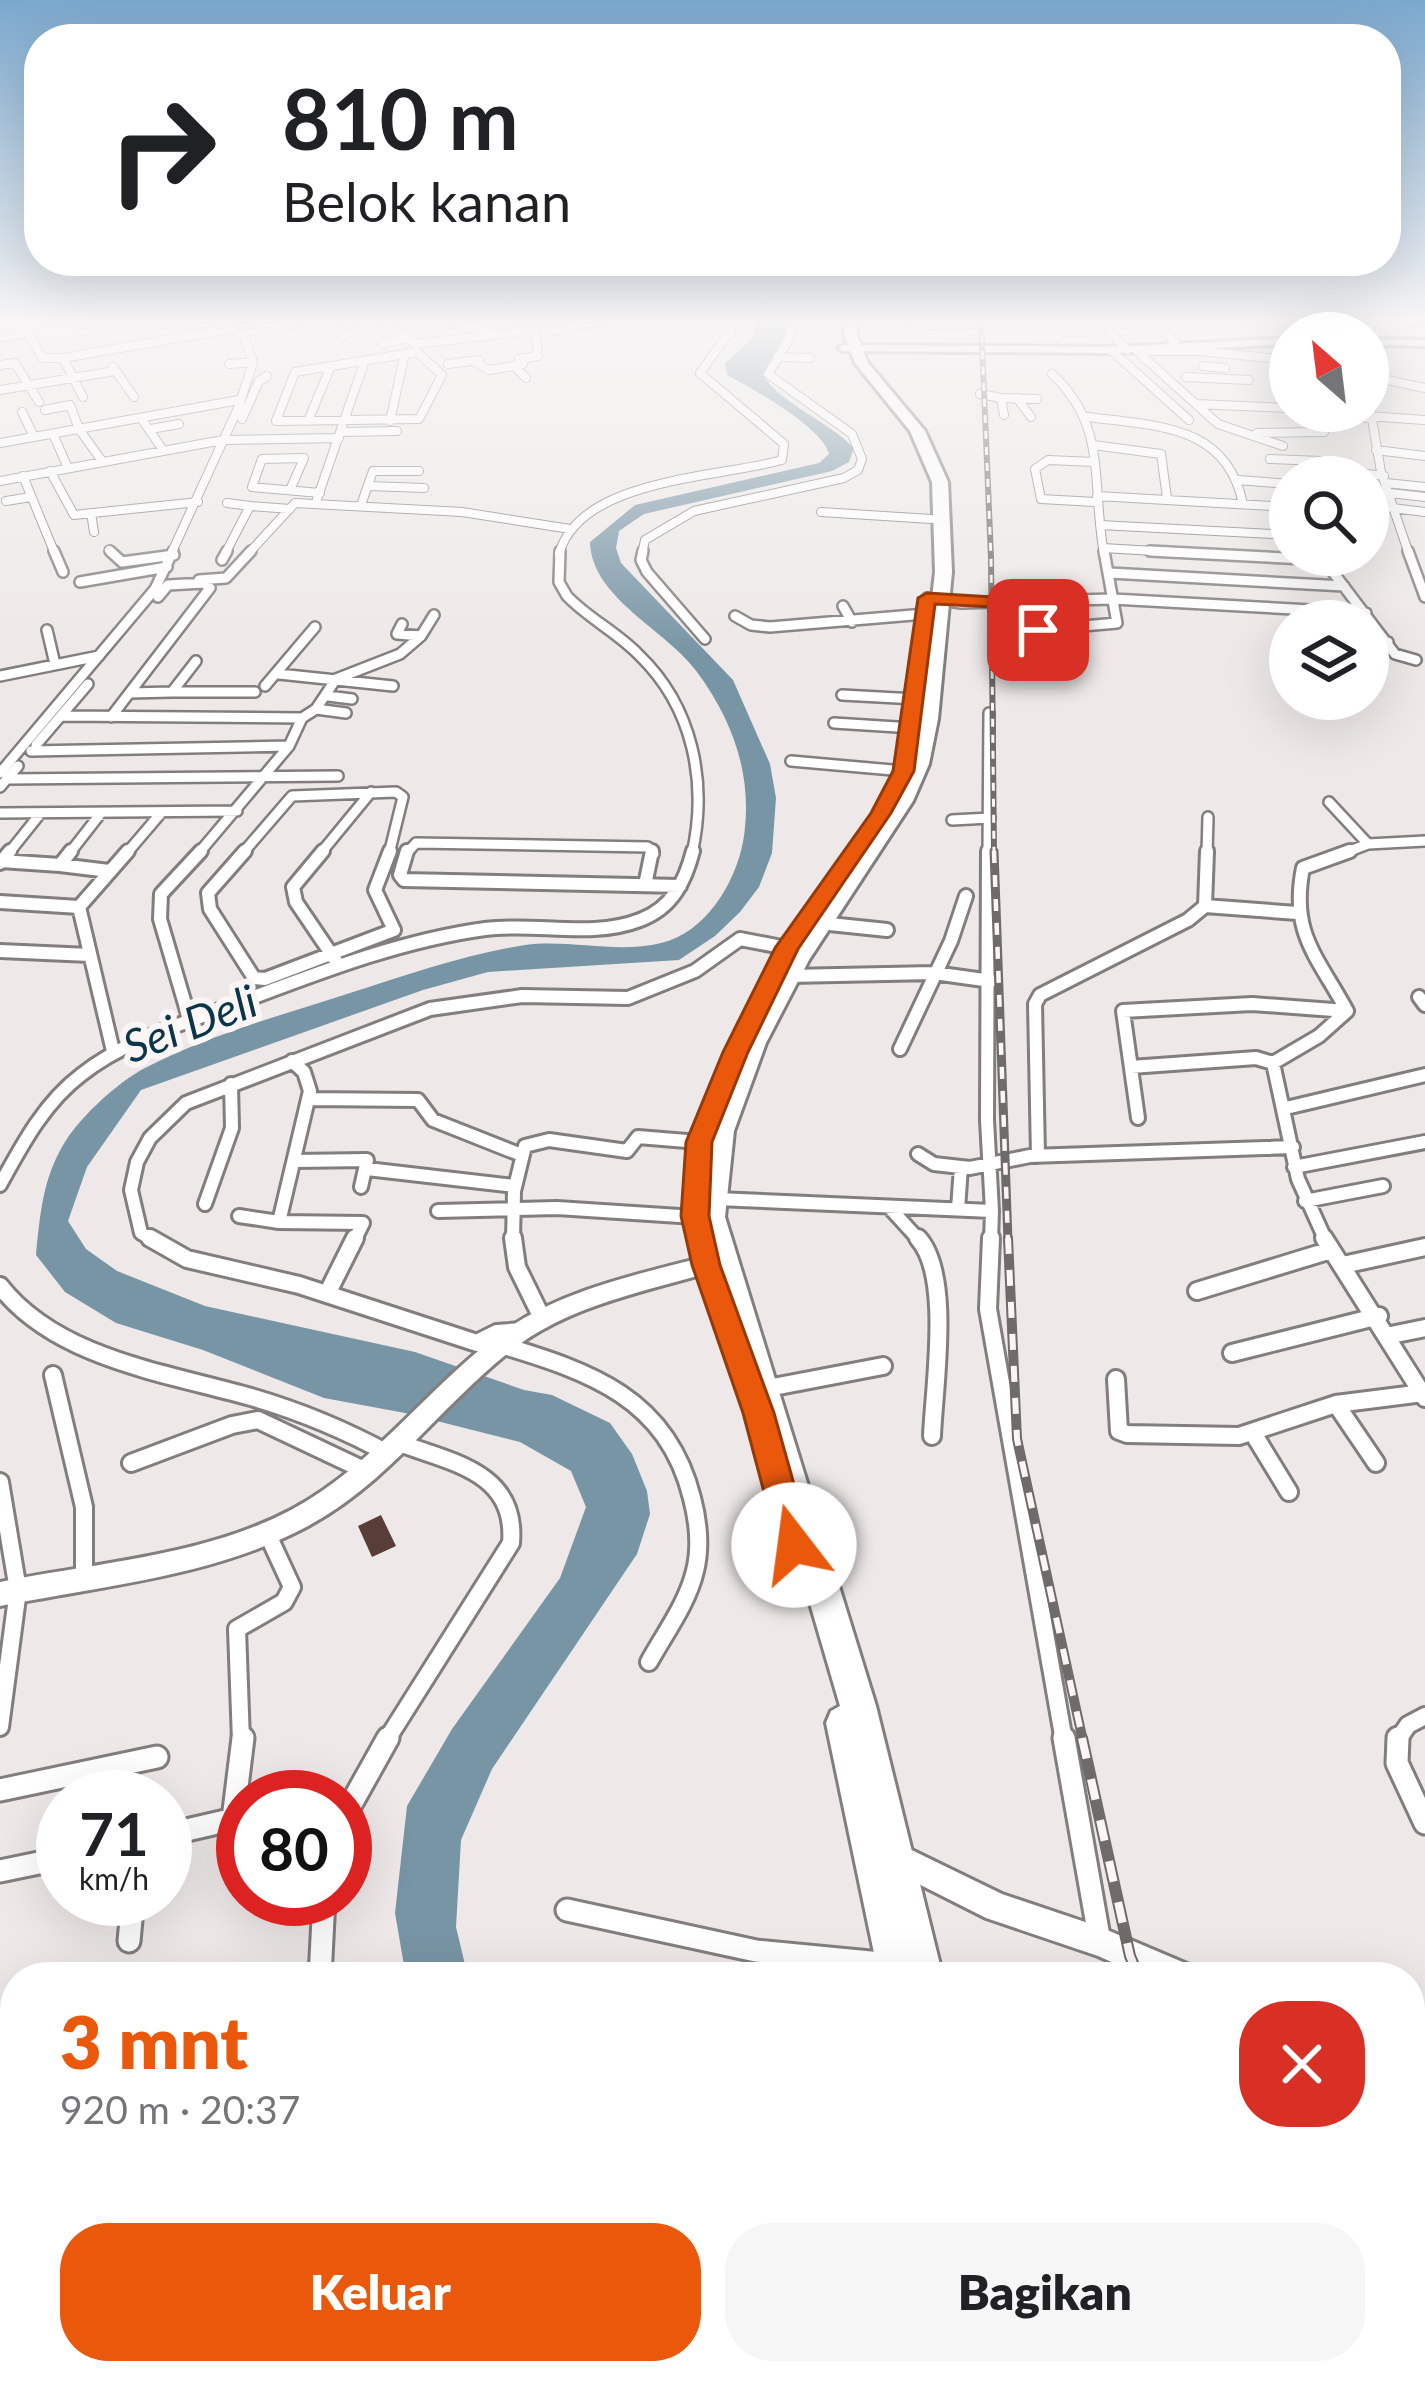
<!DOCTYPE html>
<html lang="id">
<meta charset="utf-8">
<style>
body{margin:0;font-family:Lato,sans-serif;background:#f6f6f6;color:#202124;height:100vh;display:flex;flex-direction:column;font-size:45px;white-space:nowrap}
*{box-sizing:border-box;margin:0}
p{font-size:39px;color:#757577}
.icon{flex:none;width:66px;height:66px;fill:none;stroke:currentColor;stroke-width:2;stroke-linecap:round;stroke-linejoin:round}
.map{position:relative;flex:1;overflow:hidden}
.panel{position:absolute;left:0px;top:1962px;width:1425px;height:423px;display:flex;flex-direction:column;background:#fff;border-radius:48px 48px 0 0;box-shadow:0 12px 48px #0002}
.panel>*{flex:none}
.banner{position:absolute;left:24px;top:24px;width:1377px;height:252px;border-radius:48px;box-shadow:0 12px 48px #0002;background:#fff;color:#202124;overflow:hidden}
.needle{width:78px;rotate:332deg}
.fabs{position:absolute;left:1269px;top:312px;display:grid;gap:24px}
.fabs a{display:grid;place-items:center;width:120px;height:120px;border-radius:50%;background:#fff;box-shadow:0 12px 48px #0002;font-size:60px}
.speed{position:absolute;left:36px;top:1770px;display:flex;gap:24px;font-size:60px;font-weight:700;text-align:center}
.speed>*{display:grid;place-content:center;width:156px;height:156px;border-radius:50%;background:#fff;box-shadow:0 12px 48px #0002;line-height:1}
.speed small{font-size:30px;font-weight:400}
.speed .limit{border:18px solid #d22;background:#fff;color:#111}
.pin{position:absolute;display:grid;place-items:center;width:102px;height:102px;color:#fff;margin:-51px;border-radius:24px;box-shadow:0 6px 18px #0006}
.me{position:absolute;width:132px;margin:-66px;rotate:345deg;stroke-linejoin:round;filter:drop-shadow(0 0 9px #0008)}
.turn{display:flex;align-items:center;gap:42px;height:252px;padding:0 60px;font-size:54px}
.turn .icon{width:156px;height:156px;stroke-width:2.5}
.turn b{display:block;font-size:84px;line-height:102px}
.round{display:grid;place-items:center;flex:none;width:126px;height:126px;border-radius:48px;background:#f6f6f6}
.head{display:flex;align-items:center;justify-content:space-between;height:204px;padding:0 60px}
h1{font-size:72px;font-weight:800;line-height:90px;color:#ea580c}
.primary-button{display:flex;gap:24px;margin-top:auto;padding:24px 60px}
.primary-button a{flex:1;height:138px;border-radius:48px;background:#ea580c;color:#fff;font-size:48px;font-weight:800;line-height:138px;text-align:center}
.primary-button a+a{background:#f6f6f6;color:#202124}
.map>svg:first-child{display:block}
.water{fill:#7895a5}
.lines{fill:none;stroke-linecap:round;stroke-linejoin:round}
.stream{stroke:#7895a5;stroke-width:3}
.building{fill:#593d38}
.street-far4-casing{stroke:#827e7d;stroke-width:10}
.street-far3-casing{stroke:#827e7d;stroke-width:14}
.street-far2-casing{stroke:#827e7d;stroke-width:18}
.street-far1-casing{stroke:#827e7d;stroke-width:22}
.street-casing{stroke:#827e7d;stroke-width:27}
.secondary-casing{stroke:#827e7d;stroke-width:6}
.highway-casing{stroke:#827e7d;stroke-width:6}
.street-far4{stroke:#fff;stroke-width:8}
.street-far3{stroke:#fff;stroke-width:9}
.street-far2{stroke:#fff;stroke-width:12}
.street-far1{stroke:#fff;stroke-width:16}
.street{stroke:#fff;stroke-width:21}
.secondary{fill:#fff;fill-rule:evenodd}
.highway{fill:#fff;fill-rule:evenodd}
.rail-far3-casing{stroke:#6f6b6b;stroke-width:6}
.rail-far2-casing{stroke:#6f6b6b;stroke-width:9}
.rail-far1-casing{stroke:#6f6b6b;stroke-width:10}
.rail-casing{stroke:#6f6b6b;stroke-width:12}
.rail-far3{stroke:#fbf6f5;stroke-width:3;stroke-dasharray:8;stroke-linecap:butt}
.rail-far2{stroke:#fbf6f5;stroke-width:4.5;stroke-dasharray:12;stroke-linecap:butt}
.rail-far1{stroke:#fbf6f5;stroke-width:6;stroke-dasharray:16;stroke-linecap:butt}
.rail{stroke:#fbf6f5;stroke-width:8;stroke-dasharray:21;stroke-linecap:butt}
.route{fill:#ea580c;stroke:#983908;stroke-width:3}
.labels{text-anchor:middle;stroke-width:12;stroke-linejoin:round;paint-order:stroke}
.water-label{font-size:45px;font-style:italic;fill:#0b3649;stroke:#fbf6f5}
</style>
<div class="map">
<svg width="1425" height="2384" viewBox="0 0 1425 2384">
<rect width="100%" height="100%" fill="#eee9e8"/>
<path class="water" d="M758 319H785V336L762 374C783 406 827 420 854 448L849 462 832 471 644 514 619 531 616 548 621 563 733 680 770 764 776 798 772 853 759 887 740 912 715 936 679 960 488 972 423 990 141 1090 87 1167 68 1221 86 1249 117 1271 205 1306 415 1352 524 1390 552 1395 610 1423 632 1454 647 1491 650 1514 637 1554 492 1769 461 1840 456 1927 468 1977H406L395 1913 407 1806 452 1729 560 1578 586 1507 571 1471 520 1442 405 1413 324 1398 203 1350 116 1323 65 1292 36 1255C40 1214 43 1177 65 1142 81 1116 118 1082 145 1068 208 1035 282 1015 350 993 407 975 466 954 525 945 570 939 617 954 661 943 705 933 735 884 743 842 754 779 734 722 697 672 668 631 591 598 590 542L635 505 819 463 829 454C822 427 753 389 727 375L725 363 753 338Z"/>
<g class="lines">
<path class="stream" d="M1271 319 1297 333"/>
</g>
<path class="building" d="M381 1515 396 1546 372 1557 358 1526Z"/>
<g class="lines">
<g class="street-far4-casing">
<path id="street-far4" d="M21 319 42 358H63L83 397
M342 319 353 331 342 336
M381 319 415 344 535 330 538 356 519 359 523 364 514 366
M453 319 460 327 491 329
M1005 319H1025
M1042 319 1058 337
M1098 319 1127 350
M1154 319 1176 344
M913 321 917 326 979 323
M1409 323H1425
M1359 328 1362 333
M552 331 610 319
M241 333 319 319
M0 337 29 333
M382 344 408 338
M1111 350 1189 420
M1137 351H1199L1290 360
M417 352 442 375 419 419 276 421 295 372Z
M1139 353 1218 424 1283 446
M777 357 810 358
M63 358 229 329
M473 361 489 370 514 366 526 378
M229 364 253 362
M448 364 479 360
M0 365 15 363 39 402
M1203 366 1225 368
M113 367 134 397
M1052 374C1108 425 1091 483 1104 554
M1368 376 1425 388
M1186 377 1249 380
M0 390 115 371
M980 394 1001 398
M1368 395 1381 472 1409 554
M1017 398 1031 417
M1196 404 1290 408
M45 410 70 405 79 429 102 461
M1316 411 1368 418
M22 412 34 437
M1004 415 1001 398 1037 399
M1368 416 1424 420
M1088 417C1156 426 1227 424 1243 504
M141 418 163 450
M242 419 259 381 267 376
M308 421 331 366
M390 421 405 353
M151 429 179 424
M341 432 397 431
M1257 433 1324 432
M53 434 68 468
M0 443 239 400
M1093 445 1161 454 1167 498
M1376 450 1425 456
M1270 459 1322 461 1327 464 1324 471
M1095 462 1048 460 1035 469 1041 499 1095 502
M1325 469 1384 476
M50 471 74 515 198 502
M23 476 55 554
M1238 480 1290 484
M0 481 223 440 339 438
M1386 483 1425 487
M369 486 424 488
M290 490 304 458 262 459 252 487 320 493
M1390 493 1425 497
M1368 494 1391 497
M1097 496 1288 507
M317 499 365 360
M6 501 31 497
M227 503 250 506
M361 505 373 471H419
M1368 505 1425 512
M821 512 931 519
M91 513 94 532
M1100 525 1290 535
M1103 548 1205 554
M109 550 113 554
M171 554 239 406 253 362 244 336 209 319
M225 554 250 506 290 509
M248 554 295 503 462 512 570 529
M559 554C580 478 719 478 782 460L784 444 700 373 731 330 722 319
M642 554 645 540 694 511 844 478 858 470 862 459 852 434 768 374 790 338 792 319"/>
</g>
<g class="street-far3-casing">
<path id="street-far3" d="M54 551 63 572
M110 551 122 562 174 555
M560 551 559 582 567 596C589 619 617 632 639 655 693 707 708 782 692 854
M643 551 641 560 647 572 705 639
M1150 551 1324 560
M1408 551 1425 597
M1320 555 1395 654 1416 660
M222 560 227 551
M1110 573 1344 586
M199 580 226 578 251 551
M80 582 167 567
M927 598 961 603 1113 599 1366 613
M1019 603 1038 630 1117 623 1104 551
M843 606 852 622
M735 616 751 625 770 627 925 614
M402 624 397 634 421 636
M47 630 55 664
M1368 653 1388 642
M279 674 393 686
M0 676 99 656
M265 686 315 627
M172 692H255
M130 693 172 692 196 661
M842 695 916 699
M328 696 352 699
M316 709 346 713
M62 716 302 718
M111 717 210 588 204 583 168 585 158 597
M834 723 913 728
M36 745 88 684
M31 751 289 746
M791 761 904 771
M0 773 155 589 173 551
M7 779 338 776
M0 787 18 766
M1329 802 1368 844 1342 854
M0 813 237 811
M952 820 990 818
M1368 844 1425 841
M8 854 40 814
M69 854 101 813
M126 854 161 813
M198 854 289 746 302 718 316 709 336 679 400 654 421 636 434 615
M242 854 292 796 396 792 403 797 389 854
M320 854 371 792
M406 854 416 843 648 847 654 854
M988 854 989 713
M1207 854 1208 817"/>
</g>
<g class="street-far2-casing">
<path id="street-far2" d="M71 851 60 865 109 871
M245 851 208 893 210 909 254 978 265 979 394 930 375 890 390 851
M323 851 293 887 296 902 336 961
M407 851 400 875 404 880 680 886
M988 851 987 1120 992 1211
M1 861 60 865
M0 863 10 851
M645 885 652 851
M0 902 79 907
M1205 906 1207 851
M820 923 887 930
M0 951 90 955
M789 976 934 973 991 981
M1419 997 1425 1005
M1347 1011C1317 956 1290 933 1303 868L1350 851
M190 1021 160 919 161 894 201 851
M900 1049 951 941 966 896
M113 1051 79 907 128 851
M1273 1063 1298 1179 1326 1241
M1131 1067 1256 1058 1273 1063 1319 1036 1347 1011 1252 1004 1123 1011 1138 1118
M308 1099 418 1100 433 1120 519 1154
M1286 1108 1425 1075
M918 1154 934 1164 970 1168 1030 1156 1293 1147
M1038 1156 1035 1004 1040 995 1188 920 1205 906 1297 913
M294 1161 367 1160 361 1187
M1294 1167 1425 1142
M367 1169 514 1186
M0 1185C22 1145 44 1103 81 1075 124 1041 179 1025 230 1006 313 975 397 941 485 929 536 922 591 939 640 920 672 908 685 882 693 851
M694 1198 992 1211 991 1241
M1305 1201 1383 1186
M205 1204 232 1128 231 1084
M889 1207 920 1241
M958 1209 961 1167
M438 1211 557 1208 695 1217
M239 1216 279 1222 310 1091 304 1072 292 1061
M279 1222 363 1223 354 1241
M155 1241 141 1233 131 1190 137 1162 150 1138 186 1103 430 1009 522 996 628 998 695 971 740 939 787 948
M513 1241 514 1191 525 1146 549 1140 627 1151 638 1137 699 1142"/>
</g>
<g class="street-far1-casing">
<path id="street-far1" d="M150 1238 187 1259 299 1285 477 1343 497 1333 522 1331
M513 1238 517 1267 543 1320
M918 1238C952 1275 934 1386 932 1436
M991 1238 988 1309 1064 1741
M1324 1238 1425 1398
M1343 1265 1425 1247
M0 1286C57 1359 167 1373 251 1397 299 1411 345 1430 389 1454
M1197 1291 1331 1250
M327 1294 355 1238
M1391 1335 1425 1328
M501 1345C591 1372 667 1398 692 1498 698 1521 701 1547 695 1571 687 1604 665 1633 649 1662
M1232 1353 1379 1316
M53 1375 84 1507V1576
M1116 1379 1119 1431 1127 1434 1239 1436 1336 1404 1423 1393
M763 1389 883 1366
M1336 1404 1376 1463
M1253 1433 1289 1492
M131 1463 232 1425 258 1420 366 1471
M0 1482 18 1590 0 1727
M241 1741 237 1629 284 1602 292 1587 268 1535
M386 1741 511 1543C517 1474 455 1463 402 1444
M1397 1741 1408 1725 1425 1716"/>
</g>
<g class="street-casing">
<path id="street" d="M1064 1738 1100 1942
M1398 1738 1397 1763 1425 1823
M0 1790 157 1757
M345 1815 388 1738
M233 1819 243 1738
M165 1835 243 1817
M0 1871 63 1858
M567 1910 756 1951 891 1964
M129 1941 133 1899
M320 1977 324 1899
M0 2276 15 2269
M0 2347 5 2384
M189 2370 192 2384
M1305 2370 1313 2384
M359 2384 362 2370"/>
</g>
<g class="secondary-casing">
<path id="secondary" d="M1290 338V344L1111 353 843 351 838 348 843 345 1111 347Z
M1368 339 1425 340V346L1368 345Z
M720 1253 728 1255 731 1261 728 1267C654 1290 569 1303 508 1353 439 1408 388 1483 308 1526 215 1576 102 1586 0 1606V1582C95 1563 204 1556 291 1510 370 1468 422 1394 492 1340 554 1290 644 1273 720 1253Z
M893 1841 1002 1894 1100 1927 1192 1966 1196 1977H1145L1098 1956 986 1918 883 1866 878 1856 883 1846Z
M1410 2036 1425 2040V2072L1410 2068Z"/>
</g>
<g class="highway-casing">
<path id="highway" d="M845 319H857V335L868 363 925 431 948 482 952 572 938 719 929 764 913 801 809 960 766 1043 734 1131 725 1217 876 1706 943 1977H879L826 1723 831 1711 840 1706 697 1217 708 1131 741 1043 786 960 893 801 909 764 918 719 935 572 932 482 910 431 855 363 844 335Z
M963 2370H1038L1041 2384H966Z"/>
</g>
<use href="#street-far4" class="street-far4"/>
<use href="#street-far3" class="street-far3"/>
<use href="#street-far2" class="street-far2"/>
<use href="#street-far1" class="street-far1"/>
<use href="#street" class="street"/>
<use href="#secondary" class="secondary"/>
<use href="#highway" class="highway"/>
<g class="rail-far3-casing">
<path id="rail-far3" d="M981 319 991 558 994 854"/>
</g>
<g class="rail-far2-casing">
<path id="rail-far2" d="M994 851 1008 1241"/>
</g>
<g class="rail-far1-casing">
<path id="rail-far1" d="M1008 1238 1017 1439 1083 1741"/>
</g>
<g class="rail-casing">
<path id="rail" d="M1082 1738 1130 1956 1139 1977
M1314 2370 1322 2384"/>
</g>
<use href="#rail-far3" class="rail-far3"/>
<use href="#rail-far2" class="rail-far2"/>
<use href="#rail-far1" class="rail-far1"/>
<use href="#rail" class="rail"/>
</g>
<linearGradient id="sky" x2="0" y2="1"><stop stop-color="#7ba8cd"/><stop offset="0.49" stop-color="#f7f5f5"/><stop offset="1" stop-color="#f7f5f5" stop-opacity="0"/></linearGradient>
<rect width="1425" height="653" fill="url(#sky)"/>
<path class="route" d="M927 593 1026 599 1047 630 1032 634 1014 608 935 604 914 771 891 813 798 949 748 1052 712 1142 709 1216 720 1265 774 1413 811 1545 806 1555 794 1560 783 1555 778 1545 743 1413 692 1265 681 1216 686 1142 723 1052 775 948 871 813 893 771 918 598Z"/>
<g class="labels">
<g class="water-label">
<text transform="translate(190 1024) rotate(-21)" y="16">Sei Deli</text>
</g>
</g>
</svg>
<div class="fabs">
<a><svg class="needle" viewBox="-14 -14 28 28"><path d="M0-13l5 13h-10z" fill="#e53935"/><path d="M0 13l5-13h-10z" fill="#757577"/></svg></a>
<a><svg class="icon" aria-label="search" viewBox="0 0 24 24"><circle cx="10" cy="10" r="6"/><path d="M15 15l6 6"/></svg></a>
<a><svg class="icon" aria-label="layers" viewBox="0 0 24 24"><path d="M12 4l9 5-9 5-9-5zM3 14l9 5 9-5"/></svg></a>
</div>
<div class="speed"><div>71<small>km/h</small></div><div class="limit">80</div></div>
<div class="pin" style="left:1038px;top:630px;background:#d93025"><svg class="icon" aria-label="arrive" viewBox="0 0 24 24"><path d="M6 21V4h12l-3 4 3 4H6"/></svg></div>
<svg class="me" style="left:794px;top:1545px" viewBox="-20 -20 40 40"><circle r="19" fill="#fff"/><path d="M0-13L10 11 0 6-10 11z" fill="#ea580c"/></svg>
<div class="banner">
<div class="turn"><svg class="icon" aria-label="right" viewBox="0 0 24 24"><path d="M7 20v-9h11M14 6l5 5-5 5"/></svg><div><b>810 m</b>Belok kanan</div></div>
</div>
<section class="panel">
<div class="head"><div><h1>3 mnt</h1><p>920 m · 20:37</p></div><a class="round" style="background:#d93025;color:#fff"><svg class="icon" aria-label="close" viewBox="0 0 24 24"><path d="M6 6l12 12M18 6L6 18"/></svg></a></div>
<div class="primary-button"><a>Keluar</a><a>Bagikan</a></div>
</section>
</div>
